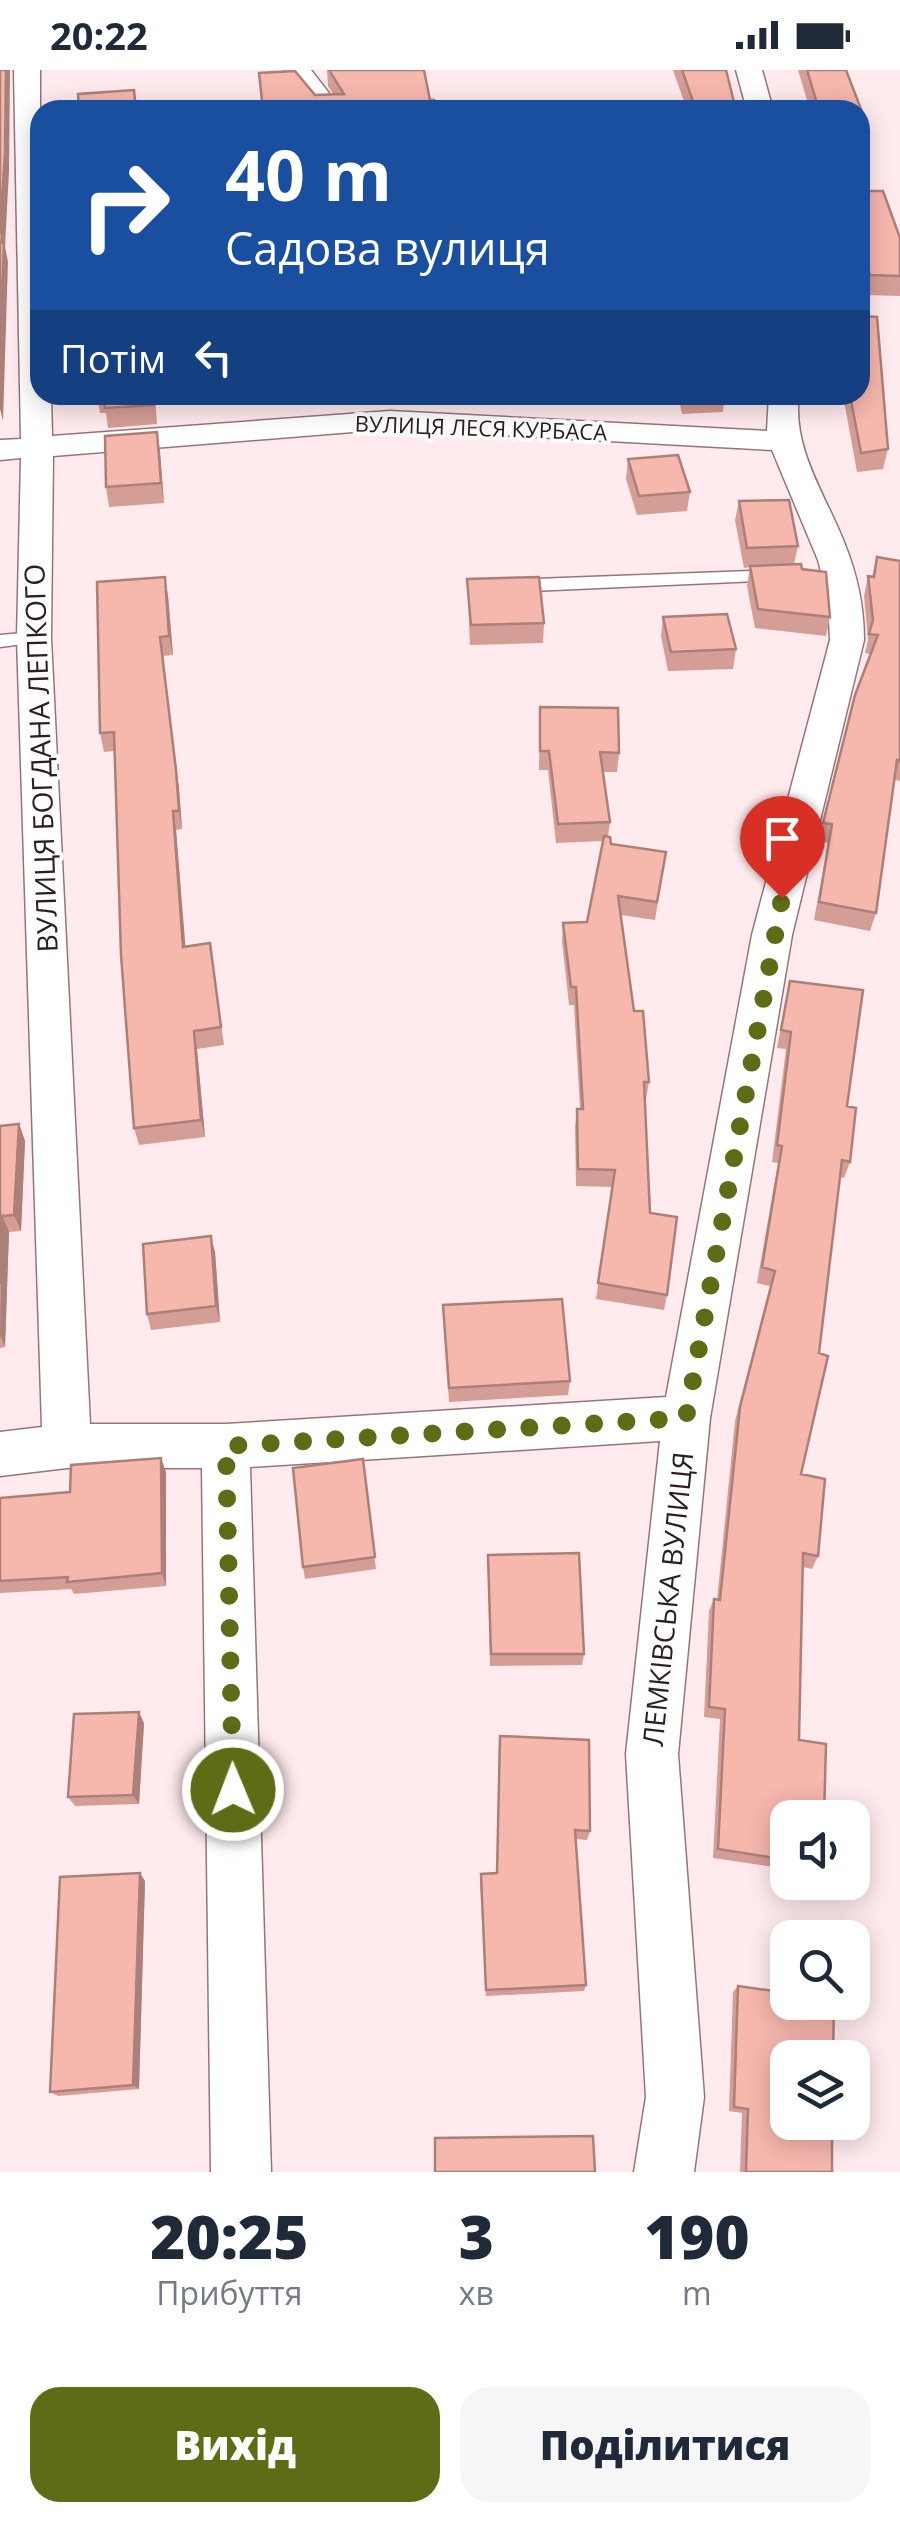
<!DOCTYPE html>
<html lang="uk">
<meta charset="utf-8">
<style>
body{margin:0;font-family:"Open Sans",sans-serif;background:#f6f6f7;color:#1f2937;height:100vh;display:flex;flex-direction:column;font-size:38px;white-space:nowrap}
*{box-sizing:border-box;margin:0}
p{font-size:32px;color:#747a83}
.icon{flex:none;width:55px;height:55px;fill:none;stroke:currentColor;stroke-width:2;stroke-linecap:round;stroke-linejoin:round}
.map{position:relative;height:2102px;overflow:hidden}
.sheet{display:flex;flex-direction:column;background:#fff;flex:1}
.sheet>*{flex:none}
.banner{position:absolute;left:30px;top:30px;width:840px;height:305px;border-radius:30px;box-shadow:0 5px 25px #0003;background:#1a4fa0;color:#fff;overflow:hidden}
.buttons{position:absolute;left:770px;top:1730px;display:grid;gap:20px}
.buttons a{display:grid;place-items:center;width:100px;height:100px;border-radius:20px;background:#fff;box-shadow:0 5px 25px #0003;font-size:50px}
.pin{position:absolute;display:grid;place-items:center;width:85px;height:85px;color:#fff;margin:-102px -42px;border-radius:50% 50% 50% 0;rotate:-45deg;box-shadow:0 0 10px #0007}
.pin .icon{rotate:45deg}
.me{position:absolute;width:110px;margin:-55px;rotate:359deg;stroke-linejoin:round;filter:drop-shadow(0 0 8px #0008)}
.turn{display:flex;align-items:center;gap:35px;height:210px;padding:0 30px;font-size:45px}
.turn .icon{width:130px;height:130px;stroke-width:2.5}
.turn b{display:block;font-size:70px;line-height:85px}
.then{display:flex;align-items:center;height:95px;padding:0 30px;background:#0003;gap:20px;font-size:38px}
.eta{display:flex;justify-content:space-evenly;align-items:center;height:170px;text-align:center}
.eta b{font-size:60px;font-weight:800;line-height:70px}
.action{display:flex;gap:20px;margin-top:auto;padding:20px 30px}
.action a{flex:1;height:115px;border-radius:30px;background:#5f6c15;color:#fff;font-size:40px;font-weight:800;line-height:115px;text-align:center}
.action a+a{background:#f6f6f7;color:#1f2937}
.status{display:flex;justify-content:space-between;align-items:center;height:70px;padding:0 50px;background:#fff;direction:ltr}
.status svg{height:28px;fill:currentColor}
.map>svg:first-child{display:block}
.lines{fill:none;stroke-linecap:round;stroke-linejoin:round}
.service-casing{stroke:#95757c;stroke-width:3}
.minor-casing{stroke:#95757c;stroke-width:3}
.service{fill:#fff;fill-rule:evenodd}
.minor{fill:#fff;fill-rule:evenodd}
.wall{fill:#d49d95}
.shaded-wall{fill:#ac8079}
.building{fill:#f6b7ad;stroke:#ac8079;stroke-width:2.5}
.route{stroke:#5f6c15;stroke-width:18;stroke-dasharray:0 32.4}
.labels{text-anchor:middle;stroke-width:8;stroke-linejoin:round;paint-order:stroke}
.far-street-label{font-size:22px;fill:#2a1e20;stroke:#fdfdfd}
.street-label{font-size:28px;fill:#2a1e20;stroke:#fdfdfd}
</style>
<div class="status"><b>20:22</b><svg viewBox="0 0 49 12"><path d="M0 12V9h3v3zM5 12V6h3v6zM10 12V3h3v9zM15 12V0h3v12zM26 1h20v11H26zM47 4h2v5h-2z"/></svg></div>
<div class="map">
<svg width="900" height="2102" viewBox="0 0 900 2102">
<rect width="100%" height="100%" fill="#ffeaed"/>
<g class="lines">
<g class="service-casing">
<path id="service" d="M776 500 782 502V510L508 522 499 516 508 510Z
M34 562 43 568 40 572 0 577V565Z"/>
</g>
<g class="minor-casing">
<path id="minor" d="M14 0H40V325H51L52 366 390 341 767 361 769 325H799C792 378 825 424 844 472 857 504 864 535 864 570L792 865 710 1348 678 1684 704 2027 694 2102H634L646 2027 626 1684 660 1371 250 1397 271 2102H211L202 1398H67L0 1406V1362L42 1357 17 568 21 388 0 390V370L21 369ZM390 359 772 380 818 490 828 529 830 570 752 865 666 1327 226 1354H90L51 568 53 386Z
M285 0H311L342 40H316Z
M736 0H762L773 40H747Z"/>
</g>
<use href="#service" class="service"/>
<use href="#minor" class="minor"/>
</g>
<path class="wall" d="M327 0H424L430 30 436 40H262L259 3 315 25 333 24 328 16Z
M673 0H726L736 40H687Z
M798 0H846L864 47 861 67 860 40H810Z
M860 121 900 168V226L866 225 860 204Z
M97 325H155L157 354 108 358 106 343H100Z
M226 325H281L227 329Z
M678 325H725L723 342 682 344Z
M843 325H860L888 379 883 399 857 402Z
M157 362 164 433 109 437 106 417Z
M628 389 690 422 687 441 637 445 626 409Z
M739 431 798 476 794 494 802 499 830 547 826 566 755 558 747 516 750 497 744 498 735 450Z
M877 487 900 491V711L895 710 876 843 870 861 814 850 828 773 819 771 855 625 871 584 865 583 868 570 864 526 868 506 872 507Z
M467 509 544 553 543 573 470 575Z
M168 526 173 585 163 586 179 719 182 759 176 760 185 877 210 873 224 975 197 979 205 1067 139 1075 134 1058 114 681 104 682 100 663Z
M663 547 736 579 733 599 668 601 661 566Z
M540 637 619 683 617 702H603L610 752 608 766 611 774 666 782 655 850 621 845 634 941 649 1012 646 1029H645L650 1143 667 1225 664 1240 596 1229 613 1117 576 1116 575 1056 577 1039H580L574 935H569L562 871 563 853 587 852 603 771 556 773 548 700H539Z
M790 911 847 1036 850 1092 844 1108 840 1107 801 1404 818 1486 812 1499 803 1497 788 1748V1799L713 1788 720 1649 704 1647 709 1541 714 1529 717 1530 735 1351 770 1216 757 1213 778 1093 772 1092 786 979 777 978Z
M19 1054 25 1071 21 1161 9 1162 5 1277 0 1278V1056Z
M215 1182 220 1252 151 1260 147 1244Z
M443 1235 570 1311 568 1325 449 1332Z
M363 1389 376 1499 305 1509 303 1497Z
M166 1402V1516L74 1524 71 1519 0 1523V1428L70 1422Z
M488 1485 584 1584 582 1595 490 1596Z
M144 1653 139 1734 75 1736 68 1727Z
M499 1676 590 1761 587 1770 575 1769 586 1915 584 1921 486 1926 480 1812 481 1804 497 1803Z
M145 1811 139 2019 58 2026 50 2022Z
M738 1916 832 2102H740L742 2043 729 2041 733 1922Z"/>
<path class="shaded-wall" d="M6 0H10L9 101 5 176 8 192 3 351 0 339V175Z
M157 362 160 381 164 433 161 413Z
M165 507 168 526 173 585 169 566Z
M160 567 179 719 182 759 179 741Z
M173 741 176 760 187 895 183 877Z
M194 961 197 979 205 1067 201 1050Z
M19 1054 25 1071 21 1161 14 1145Z
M2 1146 9 1162 5 1277 0 1266Z
M211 1166 215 1182 220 1252 216 1236Z
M161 1388 166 1402V1516L162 1503Z
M139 1642 144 1653 139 1734 133 1725Z
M140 1803 145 1811 139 2019 133 2015Z"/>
<path class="building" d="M0 0H6L5 82 0 164Z
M329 0H424L430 30H434L436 40H263L259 3 295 1 315 25 344 24Z
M682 0H726L736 40H696Z
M807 0H846L864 47 860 48V40H819Z
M134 20 136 40H79L78 24Z
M860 121H883L900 168V206L870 205 860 171Z
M4 172 0 281V173Z
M860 246 877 247 888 379 861 383 850 325H860Z
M104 325H154V335L105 338Z
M157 362 161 413 106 417 105 366Z
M678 385 690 422 639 426 628 389Z
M789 430 798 476 747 478 739 431Z
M877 487 900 491V691L897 690 876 843 819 832 832 754 823 753 855 625 878 565 869 564 873 550 868 506 874 507Z
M801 494 802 499 826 502 830 547 758 539 750 496Z
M165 507 169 566 160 567 176 700 179 741H173L183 877 210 873 221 957 194 961 201 1050 134 1058 121 885 114 662 100 663 97 512Z
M539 507 544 553 471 555 467 509Z
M727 544 736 579 671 582 663 547Z
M540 637 618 638 619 683 600 682 610 752 558 754 549 681H540Z
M604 766 610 767 611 774 666 782 657 832 618 826 634 941H643L649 1012H644L650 1143 677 1147 667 1225 598 1213 615 1100 578 1099 577 1039H583L576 917H571L563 853 587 852Z
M790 911 863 920 847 1036 856 1038 850 1092 842 1090 819 1283 828 1286 801 1404 825 1409 818 1486 803 1483 799 1670 826 1674 824 1748H788V1790L718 1779 725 1639 709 1637 714 1529 720 1530 740 1337 775 1201 762 1197 782 1076 777 1075 791 962 781 960Z
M19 1054 14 1145 2 1146 0 1214V1056Z
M211 1166 216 1236 147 1244 143 1174Z
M562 1229 570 1311 449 1318 443 1235Z
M161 1388 162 1503 67 1512 68 1507 0 1511V1428L70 1422 71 1395Z
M363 1389 375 1487 303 1497 293 1398Z
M579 1483 584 1584H491L488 1485Z
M139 1642 133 1725 68 1727 74 1644Z
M500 1666 589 1670 590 1761 575 1760 586 1915 486 1920 481 1804 497 1803Z
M140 1803 133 2015 50 2022 60 1807Z
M738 1916 788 1923V1932H834L833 1988H788V2052H832V2102H746L748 2039 734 2037Z
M593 2066 595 2102H435V2068Z"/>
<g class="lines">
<path class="route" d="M233 1720 226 1376 686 1348 782 828"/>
</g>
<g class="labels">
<g class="far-street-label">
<text transform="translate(481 358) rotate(2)" y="8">ВУЛИЦЯ ЛЕСЯ КУРБАСА</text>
</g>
<g class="street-label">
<text transform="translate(41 688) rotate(-92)" y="10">ВУЛИЦЯ БОГДАНА ЛЕПКОГО</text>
<text transform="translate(668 1529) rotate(-84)" y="10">ЛЕМКІВСЬКА ВУЛИЦЯ</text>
</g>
</g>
</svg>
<div class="buttons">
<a><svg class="icon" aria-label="sound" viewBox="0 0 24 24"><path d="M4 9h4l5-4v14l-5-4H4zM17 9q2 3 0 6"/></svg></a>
<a><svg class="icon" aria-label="search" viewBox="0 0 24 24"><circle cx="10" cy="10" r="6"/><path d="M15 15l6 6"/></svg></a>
<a><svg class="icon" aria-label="layers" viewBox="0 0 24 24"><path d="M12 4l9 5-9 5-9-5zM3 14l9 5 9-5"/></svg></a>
</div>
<div class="pin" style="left:782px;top:828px;background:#d93025"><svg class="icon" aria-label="arrive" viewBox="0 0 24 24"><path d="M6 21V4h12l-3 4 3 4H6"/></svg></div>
<svg class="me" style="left:233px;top:1720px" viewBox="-20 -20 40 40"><circle r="17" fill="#5f6c15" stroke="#fff" stroke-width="3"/><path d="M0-11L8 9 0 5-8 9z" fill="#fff"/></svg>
<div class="banner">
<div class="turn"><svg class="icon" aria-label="right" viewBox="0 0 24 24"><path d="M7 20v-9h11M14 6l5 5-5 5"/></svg><div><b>40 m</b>Садова вулиця</div></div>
<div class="then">Потім<svg class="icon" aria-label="left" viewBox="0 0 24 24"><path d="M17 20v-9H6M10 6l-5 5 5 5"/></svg></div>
</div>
</div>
<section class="sheet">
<div class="eta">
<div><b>20:25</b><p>Прибуття</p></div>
<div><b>3</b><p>хв</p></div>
<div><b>190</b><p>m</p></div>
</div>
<div class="action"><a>Вихід</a><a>Поділитися</a></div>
</section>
